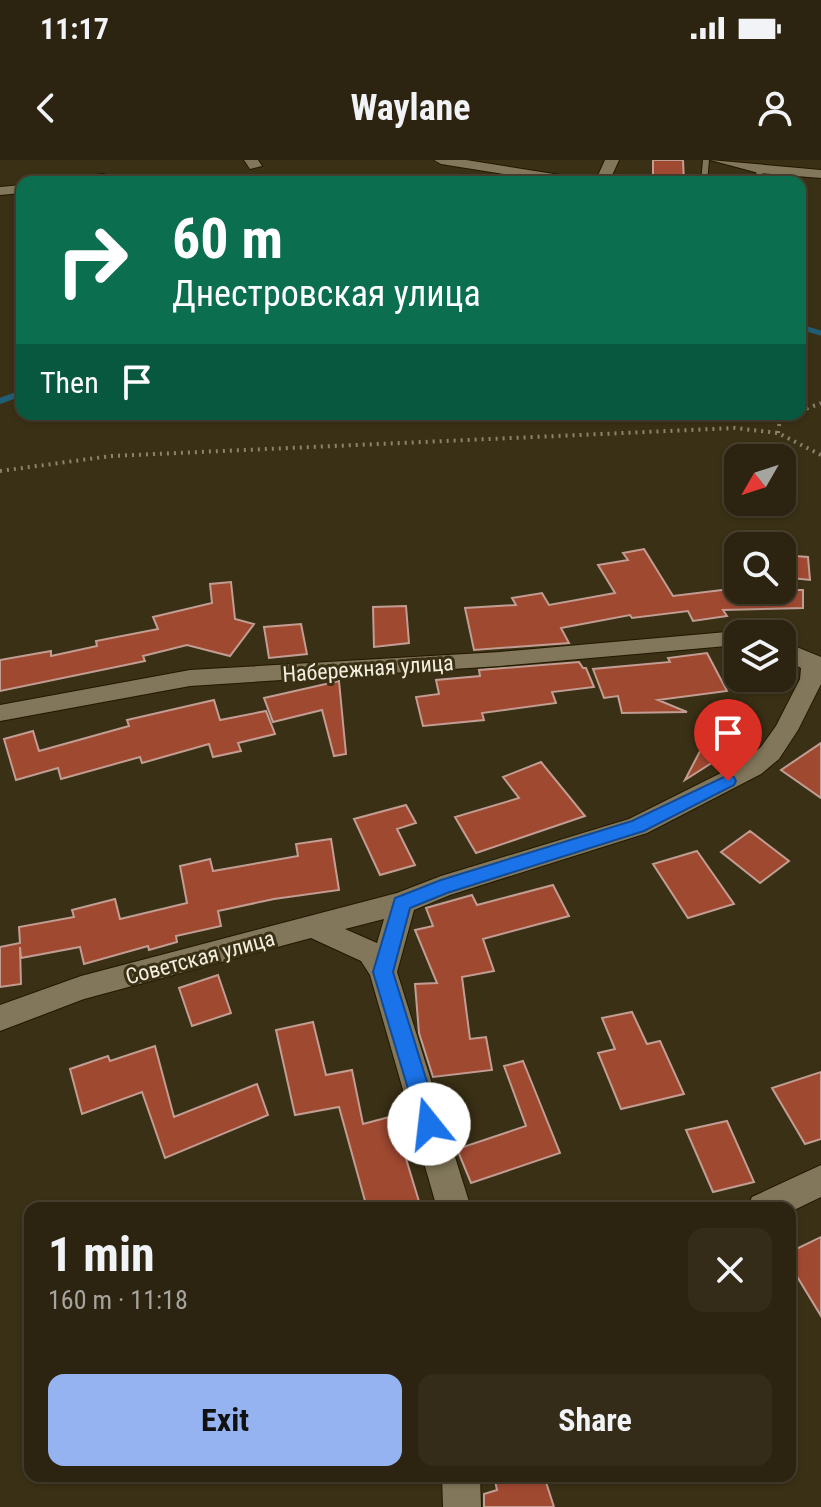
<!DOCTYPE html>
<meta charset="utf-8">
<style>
body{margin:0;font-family:"Roboto Condensed",sans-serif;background:#342c19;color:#f1f3f6;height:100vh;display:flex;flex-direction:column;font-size:30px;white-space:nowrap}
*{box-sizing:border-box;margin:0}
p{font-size:26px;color:#a6a49f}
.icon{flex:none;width:44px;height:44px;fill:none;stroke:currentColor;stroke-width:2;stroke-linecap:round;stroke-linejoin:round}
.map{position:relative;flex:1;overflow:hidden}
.sheet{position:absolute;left:24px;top:1042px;width:772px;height:280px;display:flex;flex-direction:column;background:#2c2410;border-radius:16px;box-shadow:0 2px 6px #0004,0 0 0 2px #484130}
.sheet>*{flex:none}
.banner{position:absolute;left:16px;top:16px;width:790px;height:244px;border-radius:16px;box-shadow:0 2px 6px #0004,0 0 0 2px #484130;background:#0b6e4f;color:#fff;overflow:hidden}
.needle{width:52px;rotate:231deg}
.tools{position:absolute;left:724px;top:284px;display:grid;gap:16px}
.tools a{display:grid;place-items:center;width:72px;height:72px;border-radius:16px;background:#2c2410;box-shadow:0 2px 6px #0004,0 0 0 2px #484130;font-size:40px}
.pin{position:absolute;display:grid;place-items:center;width:68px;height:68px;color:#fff;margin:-82px -34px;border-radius:50% 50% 50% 0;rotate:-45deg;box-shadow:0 0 8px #0007}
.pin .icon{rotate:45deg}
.me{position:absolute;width:88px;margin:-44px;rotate:344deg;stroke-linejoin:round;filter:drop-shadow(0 0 6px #0008)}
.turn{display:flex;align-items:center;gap:28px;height:168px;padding:0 24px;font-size:36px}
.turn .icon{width:104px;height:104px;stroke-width:2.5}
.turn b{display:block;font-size:56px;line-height:68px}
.then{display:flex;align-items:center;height:76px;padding:0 24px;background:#0003;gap:16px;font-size:30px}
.round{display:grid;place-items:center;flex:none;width:84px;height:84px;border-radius:16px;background:#342c19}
.head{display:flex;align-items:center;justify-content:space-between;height:136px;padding:0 24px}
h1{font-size:48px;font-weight:700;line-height:60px}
.button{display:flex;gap:16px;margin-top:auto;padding:16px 24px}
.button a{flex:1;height:92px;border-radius:16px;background:#95b2f1;color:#111;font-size:32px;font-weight:700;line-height:92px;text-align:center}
.button a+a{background:#342c19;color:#f1f3f6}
.status{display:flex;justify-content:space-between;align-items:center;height:56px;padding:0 40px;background:#2c2410;direction:ltr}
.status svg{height:22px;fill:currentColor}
header{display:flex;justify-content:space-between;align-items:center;height:104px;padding:0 24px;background:#2c2410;font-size:36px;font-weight:700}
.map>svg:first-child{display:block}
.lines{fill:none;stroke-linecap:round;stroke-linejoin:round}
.stream-far1{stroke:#205d76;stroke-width:5}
.stream{stroke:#205d76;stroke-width:6}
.building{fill:#a04931;stroke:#c19d93;stroke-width:2}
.lane-casing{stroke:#211800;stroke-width:2}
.street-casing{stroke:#211800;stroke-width:2}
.path{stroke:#8b836d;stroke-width:4;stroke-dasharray:2 5;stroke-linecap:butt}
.lane{fill:#82775a;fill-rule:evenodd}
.street{fill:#82775a;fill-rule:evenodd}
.route{fill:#1a73e8;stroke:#114b97;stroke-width:2}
.labels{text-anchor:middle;stroke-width:6;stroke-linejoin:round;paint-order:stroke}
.street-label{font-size:22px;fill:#f3eedd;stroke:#3a3015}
</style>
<div class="status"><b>11:17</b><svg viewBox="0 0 49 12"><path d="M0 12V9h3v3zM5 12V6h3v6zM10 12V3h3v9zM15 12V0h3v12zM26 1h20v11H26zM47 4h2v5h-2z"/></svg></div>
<header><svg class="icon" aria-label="back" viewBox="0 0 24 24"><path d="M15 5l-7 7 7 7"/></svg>Waylane<svg class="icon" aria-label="person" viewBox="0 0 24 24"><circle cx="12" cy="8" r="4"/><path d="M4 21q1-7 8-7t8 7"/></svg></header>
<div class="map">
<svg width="821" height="1347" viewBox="0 0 821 1347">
<rect width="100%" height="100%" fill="#3a3015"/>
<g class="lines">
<path class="stream-far1" d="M800 167 821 173"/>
<path class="stream" d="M0 241 22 233"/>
</g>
<path class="building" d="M653 0H683L684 22H653Z
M644 389 673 436 722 430H803V448L723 450 727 456 693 461 688 451 632 458 630 455 561 468 569 483 474 490 465 448 516 445 512 438 542 433 549 445 615 433 598 405 628 400 623 393Z
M782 395 808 397 810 420 782 417Z
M231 422 235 459 254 464 230 496 187 485 143 496 145 501 0 531V500L51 491V496L97 486 96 481 158 469 153 457 212 443 210 424Z
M406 446 409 483 374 487 373 447Z
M301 464 307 494 269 498 264 467Z
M707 493 727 531 658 540 687 552 622 553 618 536 604 538 593 509 670 502 668 498Z
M579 502 583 508H586L594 527 552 532 556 543 482 553 484 560 423 566 416 537 439 534 436 520 480 516 479 510Z
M339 521 346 594 334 596 322 550 273 562 264 538Z
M214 540 220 560 266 551 275 574 238 583 241 591 213 597 209 584 142 603 140 597 61 619 58 608 16 620 4 579 33 571 39 591 129 566 127 560Z
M724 563 757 574 685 620 711 570Z
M821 583V638L781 610Z
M541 602 585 656 476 693 455 657 519 638 503 617Z
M406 645 416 663 397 669 415 705 380 715 354 659Z
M750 671 789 701 760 723 721 692Z
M331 679 339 730 274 739 218 751 221 766 176 776 177 782 149 790 148 786 84 804 80 787 21 798 20 787 21 824 0 827V787L20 783 19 767 74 757 72 750 115 739 120 759 187 743 180 706 210 699 213 711 298 696 296 684Z
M697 691 734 744 688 758 653 704Z
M553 725 569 756 483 779 494 811 462 817 470 879 486 877 492 910 433 917 419 873 415 824 437 823 415 770 433 766 426 748 472 735 477 745Z
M218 815 231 853 192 866 179 828Z
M632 852 647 884 660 881 684 934 621 949 598 893 615 889 602 858Z
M313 862 326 915 352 910 363 964 393 956 421 1048H367L339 947 295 955 276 870Z
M155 886 174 957 257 924 268 955 165 998 142 932 82 954 70 909 108 896 110 901Z
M523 901 560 993 471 1023 457 989 526 966 504 906Z
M821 912V979L805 984 772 928Z
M727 961 754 1022 713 1032 686 970Z
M821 1077V1156L790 1105V1092Z
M494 1316H544L554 1347H484V1334L497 1330Z"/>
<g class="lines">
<g class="lane-casing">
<path id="lane" d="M703 0H709L707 22H701Z
M759 7 762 9 763 22H757L756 9Z"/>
</g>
<g class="street-casing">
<path id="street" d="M244 0H258L262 6 250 9Z
M434 0H466L579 18 586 22H554L441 4Z
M605 0H619L609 22H595Z
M710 0 821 10V18L759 13Z
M104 14 111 18 109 21 65 22 72 18Z
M22 25V33L0 35V27Z
M738 471 747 474H738V485L500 506 190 526 0 561V545L190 510 500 492Z
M782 481 821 497V524L798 570 779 599 761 614 647 673 450 735 414 750 397 812 471 1048H437L370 815 361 801 311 778 84 839 0 871V845L81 816 397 733 441 716 629 659 743 602 761 587 776 566 800 519 801 508 782 498ZM384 759 377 783 345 769Z
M821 1005V1037L790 1052V1048H747L752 1037Z
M442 1316H480L481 1347H443Z"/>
</g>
<path class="path" d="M800 251 821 243
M778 273 780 259 793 254
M0 311 111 296 735 268 778 273 821 295"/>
<use href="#lane" class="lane"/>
<use href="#street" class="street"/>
</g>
<path class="route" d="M728 615 734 617 736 621 734 625 644 671 447 733 410 748 393 812 440 964 437 972 429 975 421 972 373 812 395 738 441 720 632 661Z"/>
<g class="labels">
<g class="street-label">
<text transform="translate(368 508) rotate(-4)" y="8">Набережная улица</text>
<text transform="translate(200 797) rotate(-15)" y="8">Советская улица</text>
</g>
</g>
</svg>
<div class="tools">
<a><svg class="needle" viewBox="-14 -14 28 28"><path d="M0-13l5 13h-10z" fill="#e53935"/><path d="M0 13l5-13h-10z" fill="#a6a49f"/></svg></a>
<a><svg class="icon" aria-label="search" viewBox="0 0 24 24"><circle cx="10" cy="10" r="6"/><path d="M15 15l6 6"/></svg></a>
<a><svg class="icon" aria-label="layers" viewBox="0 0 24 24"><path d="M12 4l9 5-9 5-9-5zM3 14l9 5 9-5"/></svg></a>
</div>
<div class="pin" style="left:728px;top:621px;background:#d93025"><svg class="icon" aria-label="arrive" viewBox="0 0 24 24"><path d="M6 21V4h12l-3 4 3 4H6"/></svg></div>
<svg class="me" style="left:429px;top:964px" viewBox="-20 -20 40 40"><circle r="19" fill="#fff"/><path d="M0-13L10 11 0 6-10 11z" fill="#1a73e8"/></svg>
<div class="banner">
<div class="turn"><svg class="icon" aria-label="right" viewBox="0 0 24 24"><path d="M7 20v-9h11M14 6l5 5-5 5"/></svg><div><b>60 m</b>Днестровская улица</div></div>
<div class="then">Then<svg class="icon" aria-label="arrive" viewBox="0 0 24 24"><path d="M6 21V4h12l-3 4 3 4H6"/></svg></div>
</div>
<section class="sheet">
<div class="head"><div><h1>1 min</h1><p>160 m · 11:18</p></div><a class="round"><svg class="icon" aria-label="close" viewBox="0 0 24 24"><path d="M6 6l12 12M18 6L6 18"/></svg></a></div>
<div class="button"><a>Exit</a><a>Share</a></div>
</section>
</div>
